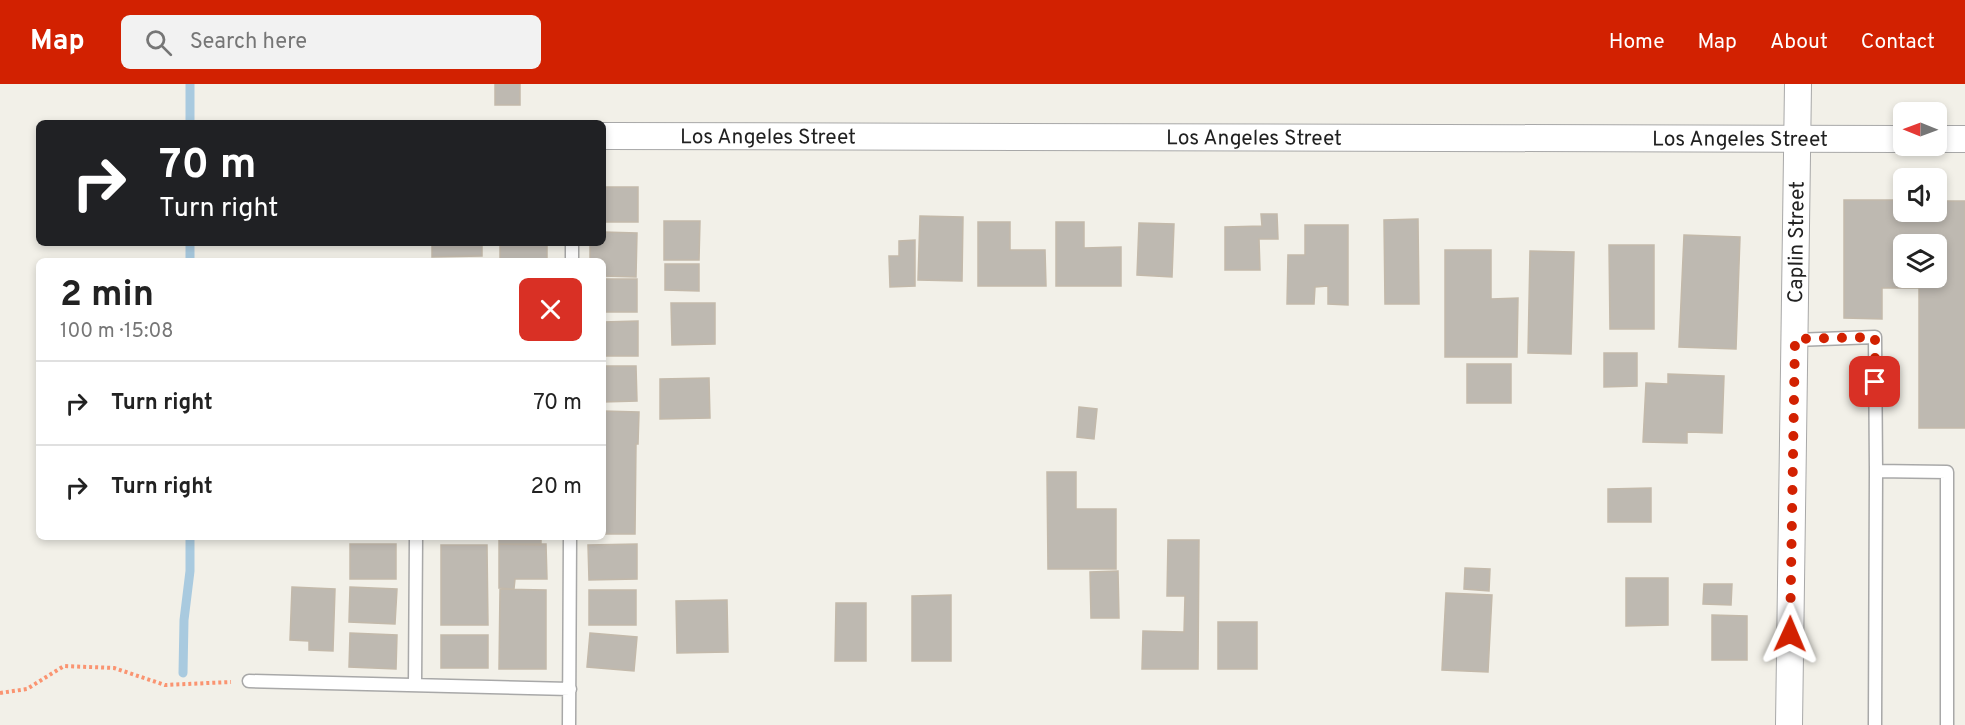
<!DOCTYPE html>
<meta charset="utf-8">
<style>
body{margin:0;font-family:Overpass,sans-serif;background:#f2f2f2;color:#222;height:100vh;display:flex;flex-direction:column;font-size:22px;white-space:nowrap}
*{box-sizing:border-box;margin:0}
p{font-size:20px;color:#767676}
.icon{flex:none;width:33px;height:33px;fill:none;stroke:currentColor;stroke-width:2;stroke-linecap:round;stroke-linejoin:round}
.map{position:relative;flex:1;overflow:hidden}
.panel{position:absolute;left:36px;top:174px;width:570px;height:282px;display:flex;flex-direction:column;background:#fff;border-radius:9px;box-shadow:0 3px 9px #0003}
.panel>*{flex:none}
.guide{position:absolute;left:36px;top:36px;width:570px;height:126px;border-radius:9px;box-shadow:0 3px 9px #0003;background:#202124;color:#fff;overflow:hidden}
.needle{width:39px;rotate:271deg}
.tools{position:absolute;left:1893px;top:18px;display:grid;gap:12px}
.tools a{display:grid;place-items:center;width:54px;height:54px;border-radius:9px;background:#fff;box-shadow:0 3px 9px #0003;font-size:30px}
.pin{position:absolute;display:grid;place-items:center;width:51px;height:51px;color:#fff;margin:-26px;border-radius:12px;box-shadow:0 3px 9px #0006}
.me{position:absolute;width:66px;margin:-33px;rotate:1deg;stroke-linejoin:round;filter:drop-shadow(0 0 4px #0008)}
.turn{display:flex;align-items:center;gap:21px;height:126px;padding:0 24px;font-size:27px}
.turn .icon{width:78px;height:78px;stroke-width:2.5}
.turn b{display:block;font-size:42px;line-height:51px}
.round{display:grid;place-items:center;flex:none;width:63px;height:63px;border-radius:9px;background:#f2f2f2}
.overview{display:flex;align-items:center;justify-content:space-between;height:102px;padding:0 24px}
h1{font-size:36px;font-weight:700;line-height:45px}
ul{padding:0;list-style:none}
li{display:flex;align-items:center;gap:18px;height:84px;padding:0 24px;border-top:2px solid #e0e0e0}
li div{flex:1}
li b{display:block;font-size:22px}
li em{font-style:normal}
header{display:flex;align-items:center;gap:36px;box-sizing:border-box;height:84px;padding:0 30px;background:#d22101;color:#fff}
header strong{font-size:28px}
nav{display:flex;gap:33px;margin-inline-start:auto;font-size:21px}
.search{width:420px;height:54px;background:#f2f2f2;display:flex;align-items:center;gap:15px;box-sizing:border-box;padding:0 21px;border-radius:9px;color:#767676;font-size:22px}
.map>svg:first-child{display:block}
.lines{fill:none;stroke-linecap:round;stroke-linejoin:round}
.stream{stroke:#a9cadf;stroke-width:9}
.building{fill:#beb9b1;stroke:#c3b9aa;stroke-width:1.5;fill-rule:evenodd}
.lane-casing{stroke:#a8a8a8;stroke-width:15}
.street-casing{stroke:#a8a8a8;stroke-width:28}
.path{stroke:#fa9471;stroke-width:4;stroke-dasharray:3 3;stroke-linecap:butt}
.lane{stroke:#fff;stroke-width:12}
.street{stroke:#fff;stroke-width:26}
.route{stroke:#d22101;stroke-width:10;stroke-dasharray:0 18}
.labels{text-anchor:middle;stroke-width:4.5;stroke-linejoin:round;paint-order:stroke}
.street-label{font-size:21px;fill:#212121;stroke:#fff}
</style>
<header>
<strong>Map</strong>
<div class="search"><svg class="icon" aria-label="search" viewBox="0 0 24 24"><circle cx="10" cy="10" r="6"/><path d="M15 15l6 6"/></svg>Search here</div>
<nav><a>Home</a><a>Map</a><a>About</a><a>Contact</a></nav>
</header>
<div class="map">
<svg width="1965" height="641" viewBox="0 0 1965 641">
<rect width="100%" height="100%" fill="#f2f0e8"/>
<g class="lines">
<path class="stream" d="M190 39V0
M190 177V159
M183 589 184 536 190 487V453"/>
</g>
<path class="building" d="M495 0H520V21H495Z
M603 103H638V138H603Z
M1844 116H1904V128H1936V117H1965V344H1919V204H1882V235L1844 234ZM1904 160H1936V194H1904Z
M1261 130H1277L1278 155H1259L1260 186H1225V143L1262 142Z
M920 132 963 133 962 197 918 196Z
M1418 135 1419 220H1385L1384 136Z
M664 137H700L699 176H664Z
M978 138H1010V166H1045L1046 202H978Z
M1056 138H1084V164L1121 163V202H1056Z
M1139 139 1174 140 1172 193 1137 191Z
M1305 141H1348V221L1328 220V202L1315 203 1314 220H1287L1288 171H1305Z
M603 148 637 149 636 193 603 192V177H590V159H603Z
M1684 151 1740 153 1736 265 1679 263Z
M915 156V202L890 203 889 172H899V157Z
M432 159H482V172L432 173Z
M500 159H547V177H500Z
M1609 161H1654V245H1610Z
M1445 166H1491V215L1518 214 1517 273H1445Z
M1530 167 1574 168 1571 270 1528 269Z
M665 180H699V207L665 206Z
M603 195H637V228H603Z
M671 219H715V260L672 261Z
M638 237V272H603V238Z
M1604 269H1637V302L1604 303Z
M1467 280H1511V319H1467Z
M603 282H636L637 317 603 318Z
M1668 290 1724 292 1722 349 1687 348V359L1643 358 1646 299 1668 300Z
M709 294 710 334 660 335V295Z
M1079 323 1097 325 1094 355 1077 353Z
M603 327 639 328 638 360H636L635 450H603Z
M1047 388H1076V425H1116V485H1048Z
M1651 404V438H1608V405Z
M499 453H541V461L499 460Z
M1168 456H1199L1198 585H1142L1143 547 1184 548 1185 512H1167Z
M350 460H396V495H350Z
M499 460H546L547 495H515L514 505 499 504Z
M637 460V495L589 496 588 461Z
M441 461H487L488 541H441Z
M1465 484 1490 485 1489 507 1464 505Z
M1118 487 1119 534H1091L1090 488Z
M1626 494H1668V541L1626 542Z
M1704 500H1732L1731 521 1703 520Z
M292 503 335 505 333 567 309 566V557L290 556Z
M350 503 397 505 395 540 349 538Z
M500 505 546 506V585H499Z
M589 506H636V541H589Z
M1446 509 1492 511 1488 588 1442 586Z
M951 511V577H912V512Z
M727 516 728 568 677 569 676 517Z
M836 519H866V577H835Z
M1712 531 1747 532V576H1712Z
M1218 538H1257V585H1218Z
M350 549 397 551 396 585 349 583Z
M590 549 637 553 634 587 587 583Z
M441 551H488V584H441Z"/>
<g class="lines">
<g class="lane-casing">
<path id="lane" d="M572 177V159
M1795 256 1875 253 1876 387
M249 597 570 605
M415 601 416 453
M569 641 570 453
M1875 641 1876 387 1947 388V641"/>
</g>
<g class="street-casing">
<g id="street">
<path id="s1" d="M603 52 1904 55"/>
<path d="M1936 55H1965"/>
<path id="s2" d="M1789 641 1798 0"/>
</g>
</g>
<path class="path" d="M0 609 27 605 64 582 114 584 165 601 231 598"/>
<use href="#lane" class="lane"/>
<use href="#street" class="street"/>
</g>
<g class="lines">
<path class="route" d="M1790 550 1795 255 1875 253V298"/>
</g>
<g class="labels">
<g class="street-label">
<text dy="7" stroke="none"><textPath href="#s1" startOffset="165">Los Angeles Street</textPath></text>
<text dy="7" stroke="none"><textPath href="#s1" startOffset="651">Los Angeles Street</textPath></text>
<text dy="7" stroke="none"><textPath href="#s1" startOffset="1137">Los Angeles Street</textPath></text>
<text dy="7" stroke="none"><textPath href="#s2" startOffset="483">Caplin Street</textPath></text>
</g>
</g>
</svg>
<div class="tools">
<a><svg class="needle" viewBox="-14 -14 28 28"><path d="M0-13l5 13h-10z" fill="#e53935"/><path d="M0 13l5-13h-10z" fill="#767676"/></svg></a>
<a><svg class="icon" aria-label="sound" viewBox="0 0 24 24"><path d="M4 9h4l5-4v14l-5-4H4zM17 9q2 3 0 6"/></svg></a>
<a><svg class="icon" aria-label="layers" viewBox="0 0 24 24"><path d="M12 4l9 5-9 5-9-5zM3 14l9 5 9-5"/></svg></a>
</div>
<div class="pin" style="left:1875px;top:298px;background:#d93025"><svg class="icon" aria-label="arrive" viewBox="0 0 24 24"><path d="M6 21V4h12l-3 4 3 4H6"/></svg></div>
<svg class="me" style="left:1790px;top:550px" viewBox="-20 -20 40 40"><path d="M0-17L14 15 0 8-14 15z" fill="#d22101" stroke="#fff" stroke-width="4"/></svg>
<div class="guide">
<div class="turn"><svg class="icon" aria-label="right" viewBox="0 0 24 24"><path d="M7 20v-9h11M14 6l5 5-5 5"/></svg><div><b>70 m</b>Turn right</div></div>
</div>
<section class="panel">
<div class="overview"><div><h1>2 min</h1><p>100 m · 15:08</p></div><a class="round" style="background:#d93025;color:#fff"><svg class="icon" aria-label="close" viewBox="0 0 24 24"><path d="M6 6l12 12M18 6L6 18"/></svg></a></div>
<ul>
<li><svg class="icon" aria-label="right" viewBox="0 0 24 24"><path d="M7 20v-9h11M14 6l5 5-5 5"/></svg><div><b>Turn right</b></div><em>70 m</em></li>
<li><svg class="icon" aria-label="right" viewBox="0 0 24 24"><path d="M7 20v-9h11M14 6l5 5-5 5"/></svg><div><b>Turn right</b></div><em>20 m</em></li>
</ul>
</section>
</div>
